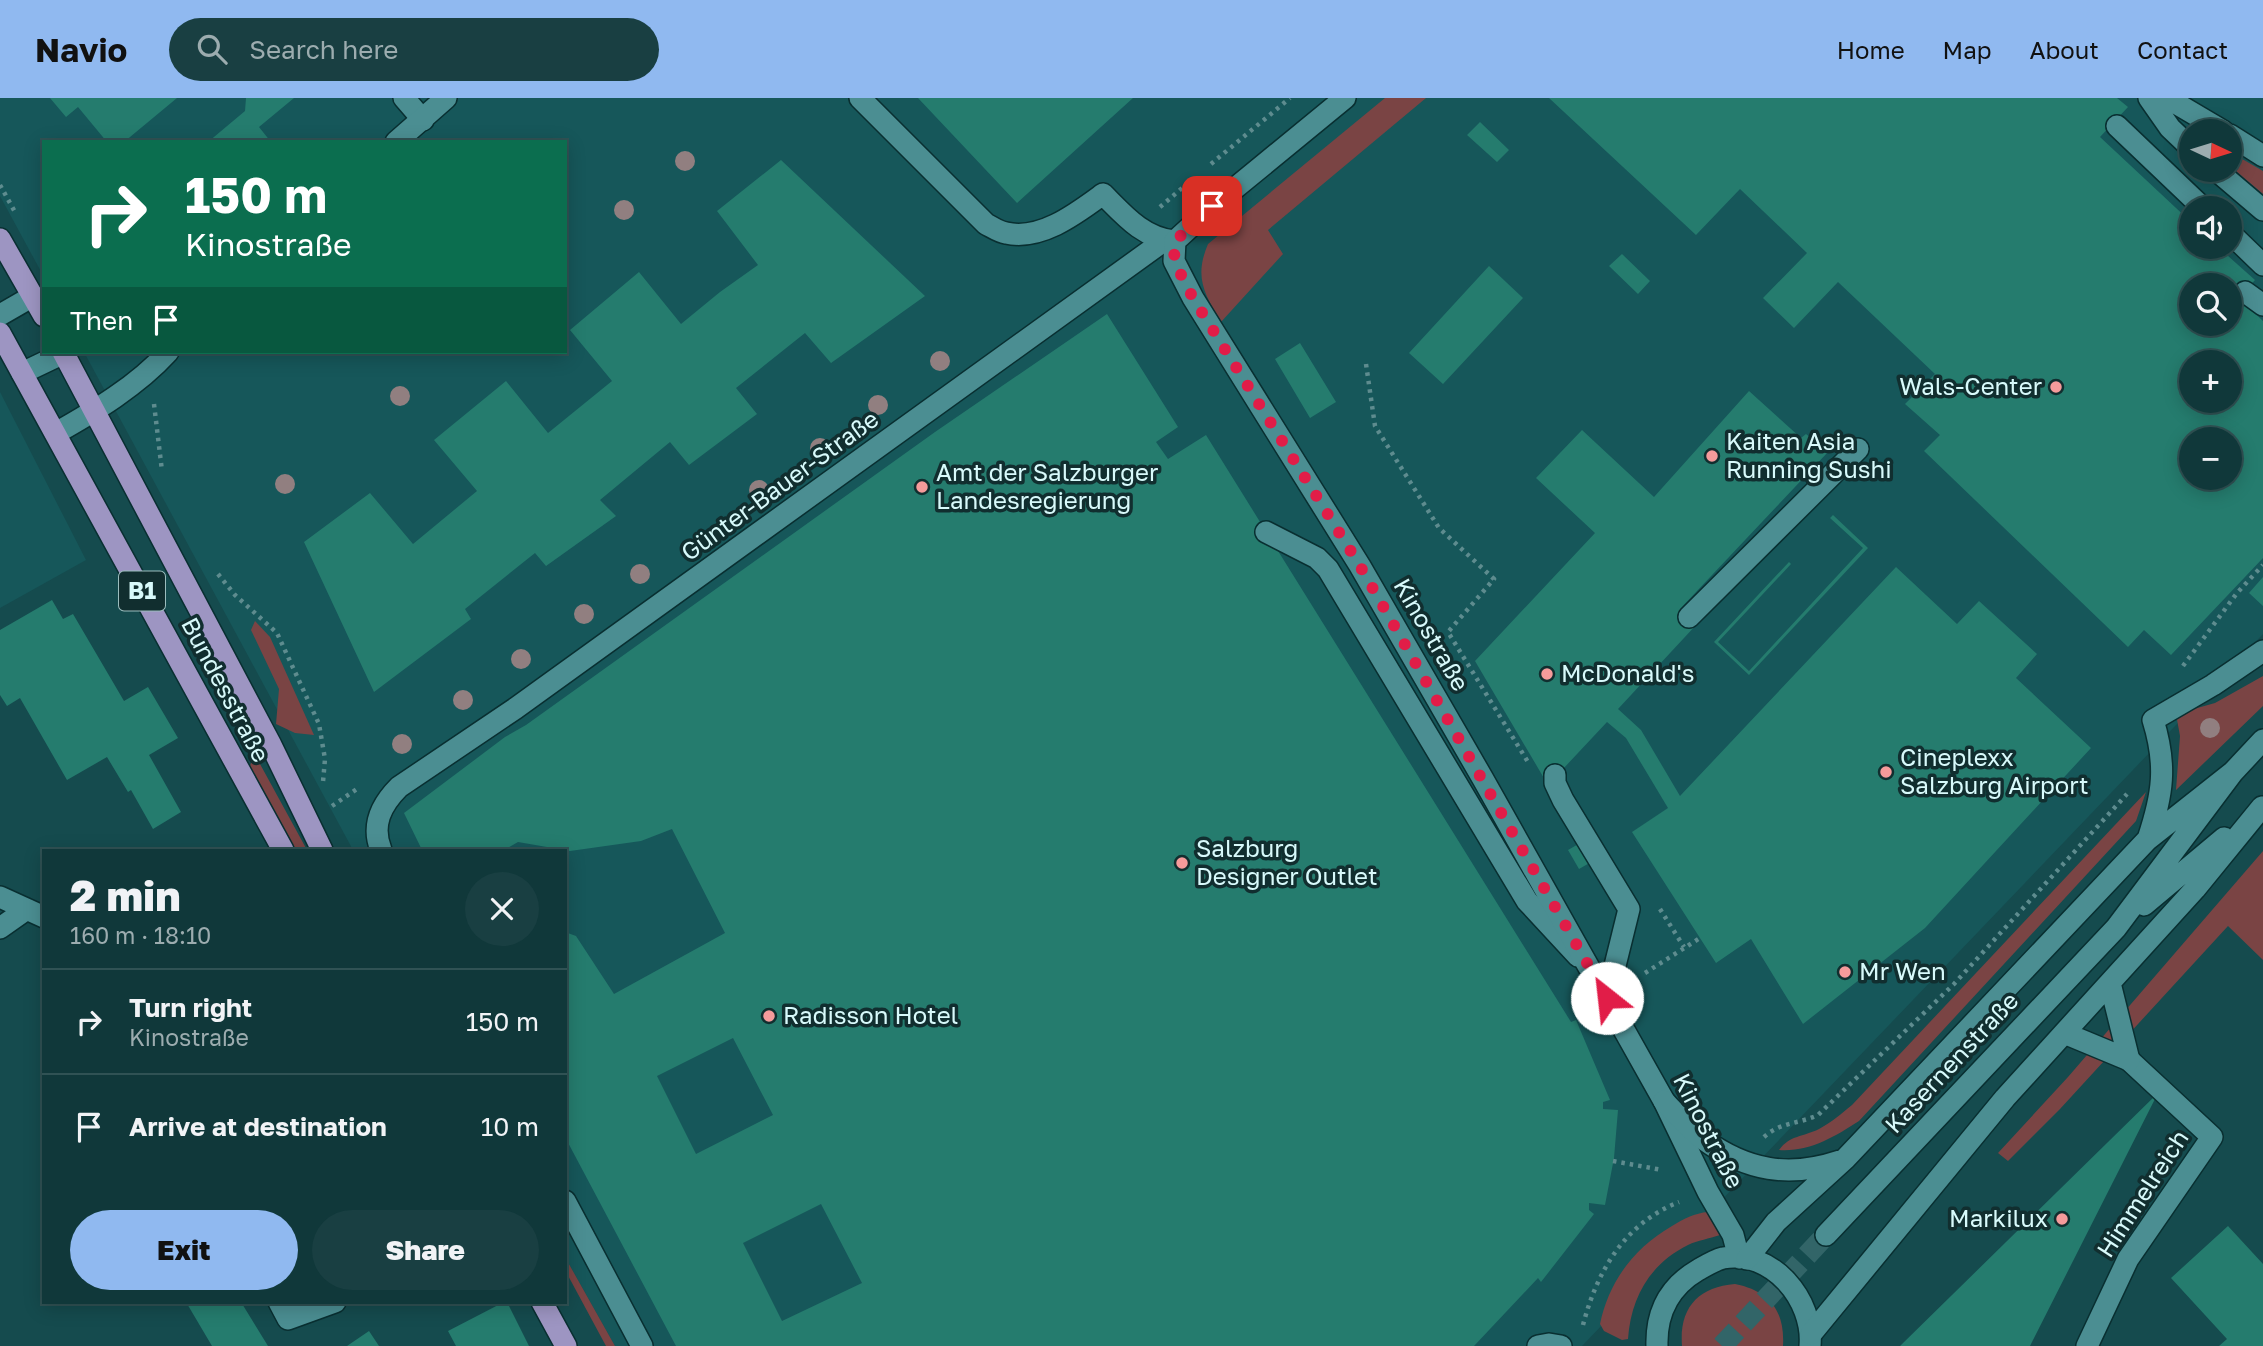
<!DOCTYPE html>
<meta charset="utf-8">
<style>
body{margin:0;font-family:"Golos Text",sans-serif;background:#193f42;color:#f1f3f6;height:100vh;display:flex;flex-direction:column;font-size:26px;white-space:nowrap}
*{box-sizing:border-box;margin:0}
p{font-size:23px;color:#9cacaf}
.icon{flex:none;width:38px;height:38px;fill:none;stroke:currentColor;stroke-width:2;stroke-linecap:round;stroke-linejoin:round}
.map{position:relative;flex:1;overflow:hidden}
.drawer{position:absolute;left:42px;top:751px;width:525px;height:455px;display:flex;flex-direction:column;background:#10383a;border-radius:0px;box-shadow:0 4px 18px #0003,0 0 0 2px #305254}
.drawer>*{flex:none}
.top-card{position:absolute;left:42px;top:42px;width:525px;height:214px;border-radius:0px;box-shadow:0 4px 18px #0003,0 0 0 2px #305254;background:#0b6e4f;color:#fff;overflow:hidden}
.needle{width:46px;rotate:94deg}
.controls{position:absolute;left:2179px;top:21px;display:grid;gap:14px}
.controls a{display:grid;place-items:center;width:63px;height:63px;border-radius:50%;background:#10383a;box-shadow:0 4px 18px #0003,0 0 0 2px #305254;font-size:35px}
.pin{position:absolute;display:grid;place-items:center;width:60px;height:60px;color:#fff;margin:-30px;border-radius:14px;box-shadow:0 4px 10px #0006}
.me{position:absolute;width:77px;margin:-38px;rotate:331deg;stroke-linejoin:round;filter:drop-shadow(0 0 5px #0008)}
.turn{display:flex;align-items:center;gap:24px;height:147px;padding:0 28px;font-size:32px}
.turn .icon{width:91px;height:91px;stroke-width:2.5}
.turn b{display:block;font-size:49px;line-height:60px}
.then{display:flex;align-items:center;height:66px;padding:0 28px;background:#0003;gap:14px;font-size:26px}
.round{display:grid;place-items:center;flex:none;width:74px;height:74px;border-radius:37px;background:#193f42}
.summary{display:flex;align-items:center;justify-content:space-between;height:119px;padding:0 28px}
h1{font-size:42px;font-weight:800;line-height:52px}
.primary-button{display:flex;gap:14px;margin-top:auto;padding:14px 28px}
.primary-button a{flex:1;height:80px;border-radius:42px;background:#90b9f0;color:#111;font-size:28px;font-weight:800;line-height:80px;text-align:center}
.primary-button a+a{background:#193f42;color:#f1f3f6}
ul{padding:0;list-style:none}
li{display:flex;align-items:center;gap:21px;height:105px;padding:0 28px;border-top:2px solid #305254}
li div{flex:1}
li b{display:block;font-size:26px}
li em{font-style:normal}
header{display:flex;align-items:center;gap:42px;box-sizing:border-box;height:98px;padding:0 35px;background:#90b9f0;color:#111}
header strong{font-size:33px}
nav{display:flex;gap:38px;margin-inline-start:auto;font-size:24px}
.search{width:490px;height:63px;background:#193f42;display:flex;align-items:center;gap:18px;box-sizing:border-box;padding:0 24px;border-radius:38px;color:#9cacaf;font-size:26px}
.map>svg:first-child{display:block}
.built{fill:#16575a;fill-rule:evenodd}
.green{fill:#7a4444}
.building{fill:#257c6e;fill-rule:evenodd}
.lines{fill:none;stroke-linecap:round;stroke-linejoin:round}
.secondary-tunnel{stroke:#326568;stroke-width:21;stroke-dasharray:21 10;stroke-linecap:butt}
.lane-casing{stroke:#092f31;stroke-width:24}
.street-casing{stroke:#092f31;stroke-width:24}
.secondary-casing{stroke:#092f31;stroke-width:24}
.primary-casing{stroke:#092f31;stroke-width:24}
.path{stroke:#5e8c8f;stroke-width:4.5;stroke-dasharray:3.5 5;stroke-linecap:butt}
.lane{stroke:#4b8e92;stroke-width:21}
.street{stroke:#4b8e92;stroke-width:21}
.secondary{stroke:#4b8e92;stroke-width:21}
.primary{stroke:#9d95c2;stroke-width:21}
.tree{fill:#917f80}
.route{stroke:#e11d48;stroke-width:12;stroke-dasharray:0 21.6}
.poi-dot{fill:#f59b9b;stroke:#112e2f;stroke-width:2.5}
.labels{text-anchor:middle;stroke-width:7;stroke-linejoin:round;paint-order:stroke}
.shield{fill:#112e2f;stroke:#9cbdbe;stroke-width:2}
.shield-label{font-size:23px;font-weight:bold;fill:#d8fafb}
.poi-label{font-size:24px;fill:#d8fafb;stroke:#112e2f;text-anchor:start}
.street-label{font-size:24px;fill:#d8fafb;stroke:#112e2f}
</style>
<header>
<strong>Navio</strong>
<div class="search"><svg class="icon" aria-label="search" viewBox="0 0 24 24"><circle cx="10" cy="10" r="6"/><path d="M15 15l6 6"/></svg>Search here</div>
<nav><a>Home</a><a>Map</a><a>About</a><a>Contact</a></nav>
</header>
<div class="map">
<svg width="2263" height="1248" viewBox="0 0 2263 1248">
<rect width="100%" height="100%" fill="#154b4e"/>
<path class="built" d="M0 0H2263V536L1582 1248H615L565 1159V752H353L84 254H565V44H44V179L0 98ZM2191 33H2230V72H2191ZM2191 110H2230V149H2191ZM2191 187H2230V226H2191ZM2191 264H2230V303H2191ZM2191 341H2230V380H2191Z
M0 294 86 462 0 510Z"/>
<path class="green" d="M1385 0H1426L1268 132 1283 156 1221 224C1204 195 1194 179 1208 146Z
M2230 54 2263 73V96L2230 68Z
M255 523 270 539 314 637 295 635 276 626 279 591 251 532Z
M2263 578V608L2176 692 2180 638 2176 616 2215 605Z
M255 662 260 666 307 752H294L249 671 251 665Z
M2146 694 2136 723 1859 1023C1834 1039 1810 1054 1779 1052 1790 1037 1803 1039 1819 1031 1832 1024 1841 1016 1852 1007Z
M2263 753V862L2228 828 2060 1011 2008 1063 1998 1055 2068 979Z
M1708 1114 1720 1137C1709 1141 1698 1142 1688 1147 1650 1166 1631 1199 1628 1241L1622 1242 1604 1233 1600 1226C1609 1183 1634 1150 1672 1128 1683 1121 1695 1115 1708 1114Z
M565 1159 615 1248H606L565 1172Z
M1735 1186C1770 1193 1785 1213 1783 1248H1682C1679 1210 1698 1189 1735 1186Z"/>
<path class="building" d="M50 0H177L124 44H107L78 9 66 19Z
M246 0H294L259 29 271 44H208L245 13Z
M918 0H1133L1017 105Z
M1549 0H2117L2128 9 2100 39 2191 124V149H2218L2255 182 2239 200 2263 223V460L2171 557 2144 532 2128 549 1924 353 1940 337 1905 306 1935 276 1838 184 1794 230 1763 200 1807 155 1740 91 1696 137ZM2191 187H2230V226H2191ZM2191 264H2230V303H2191ZM2191 341H2230V380H2191Z
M1480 24 1509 52 1497 64 1467 37Z
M781 62 925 198 831 265 805 235 736 290 757 316 689 367 670 344 600 402 616 418 546 468 535 455 465 511 471 521 374 594 304 444 370 395 413 446 477 393 434 342 506 283 548 335 612 283 570 232 639 174 681 226 720 194 758 167 717 113Z
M1622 156 1650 183 1638 196 1609 168Z
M1489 168 1523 200 1443 286 1409 255Z
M1107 216 1178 329 1156 344 1168 361 1206 337 1571 924 1576 922 1610 1002 1603 1004V1011L1618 1012 1614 1060 1605 1107 1589 1105V1112L1594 1116 1541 1184 1538 1180 1474 1248H676L565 1039V834L576 838 614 896 725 835 672 731 641 743 570 753 518 744 504 752H422L404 715 505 639 526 627 935 334ZM733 940 773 1017 696 1056 657 978ZM821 1106 862 1185 782 1223 743 1145Z
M1300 245 1336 304 1310 320 1275 261Z
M1749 293 1801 340 1806 336 1828 354 1680 511 1697 526 1618 611 1641 632 1680 698 1896 469 1957 526 1979 503 2037 556 2016 580 2091 650 1925 830 1803 926 1751 841 1716 865 1632 734 1668 710 1626 640 1607 624 1548 687 1475 563 1595 435 1536 380 1582 332 1654 399Z
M1833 417 1868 450 1749 577 1714 544 1789 464 1791 466 1718 544 1749 573 1863 450 1830 420Z
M2263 479V508L2249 495Z
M52 502 63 521 73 516 124 603 148 589 178 640 149 657 181 714 153 731 131 692 128 694 107 659 67 682 20 600 7 608 0 597V532Z
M1582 744 1593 763 1579 771 1568 752Z
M2158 995 2030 1248H1900Z
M2228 1128 2263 1166V1248H2219L2227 1241 2171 1180Z
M186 1204H241L268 1248H212Z
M504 1204H507L529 1248H456L448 1233Z
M369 1233 379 1248H347Z"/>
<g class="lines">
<path class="secondary-tunnel" d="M1722 1248 1826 1137"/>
<g class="lane-casing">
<path id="lane" d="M404 0 423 22
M860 0 986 126C992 129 999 134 1006 135 1041 143 1077 115 1103 96 1124 117 1143 140 1174 143
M2117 28 2203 110
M2230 135 2263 167
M2245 194 2263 207
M1266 434 1317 460 1328 471 1527 803 1578 858
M1689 519 1858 351
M1555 677V685L1563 702 1629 811 1607 900
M381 752C371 727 381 707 399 689L516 610 1165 142
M565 1103 642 1248
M279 1204 288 1221 335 1204
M1538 1248 1549 1246 1561 1248"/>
</g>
<g class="street-casing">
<path id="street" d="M1345 0 1212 109 1175 143 1174 163 1193 200 1360 468 1483 681 1664 1003 1708 1094 1733 1137 1739 1160
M2149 0 2170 30 2191 50
M2167 0 2223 33
M2230 37 2263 58
M396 44 446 0
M2216 72 2263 112
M0 217 33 198
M22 275 66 254
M56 335C95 313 137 288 168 254
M0 799 44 819
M0 830 27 811
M1657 1248C1656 1215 1669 1189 1698 1172 1705 1168 1715 1162 1723 1160 1772 1151 1814 1202 1810 1248
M2087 1248 2128 1161 2212 1039 2129 962"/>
</g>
<g class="secondary-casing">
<path id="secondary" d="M2148 741C2163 696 2167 667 2153 622L2213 587 2263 553
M2144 807 2224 740
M2110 885 2129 962
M2064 935 2129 962
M1664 1003C1676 1016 1689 1030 1703 1041 1747 1073 1789 1080 1840 1063
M1826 1137 2116 830 2233 674 2263 642
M1747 1161 1776 1124 1845 1061 2147 742 2233 674
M1811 1236 2005 1000 2195 791 2262 709"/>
</g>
<g class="primary-casing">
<path id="primary" d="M0 141 44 218
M0 235 283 752
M63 254 271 647 322 752
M542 1204 566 1248"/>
</g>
<path class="path" d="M1211 66 1290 0
M0 87 15 114
M1160 109 1188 85
M1366 266 1375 328 1439 430 1494 481 1448 534 1528 664
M154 306 162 373
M218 476 235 497 277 535 319 626 325 661 323 684
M2183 568 2237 495 2263 467
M332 708 357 691
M1660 811 1684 849
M1645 875 1700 840
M1764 1039C1780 1024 1799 1026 1818 1017L1954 886 2127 696
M1613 1063 1662 1072
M1583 1227C1597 1173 1625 1125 1679 1104"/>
<use href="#lane" class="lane"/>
<use href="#street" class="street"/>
<use href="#secondary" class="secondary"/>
<use href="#primary" class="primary"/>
</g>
<g class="tree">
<circle cx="685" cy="63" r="10"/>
<circle cx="624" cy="112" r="10"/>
<circle cx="940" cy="263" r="10"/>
<circle cx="400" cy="298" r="10"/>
<circle cx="878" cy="307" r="10"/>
<circle cx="820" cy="350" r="10"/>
<circle cx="285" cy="386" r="10"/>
<circle cx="759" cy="392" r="10"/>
<circle cx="640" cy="476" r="10"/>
<circle cx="584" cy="516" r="10"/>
<circle cx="521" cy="561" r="10"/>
<circle cx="463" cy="602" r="10"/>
<circle cx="2210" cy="630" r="10"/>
<circle cx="402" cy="646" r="10"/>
</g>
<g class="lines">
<path class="route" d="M1212 108 1175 143 1174 163 1193 200 1360 468 1607 900"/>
</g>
<g class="poi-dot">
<circle cx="2056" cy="289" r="7"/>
<circle cx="1712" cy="358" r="7"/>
<circle cx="922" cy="389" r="7"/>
<circle cx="1547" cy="576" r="7"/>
<circle cx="1886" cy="674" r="7"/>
<circle cx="1182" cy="765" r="7"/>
<circle cx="1845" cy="874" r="7"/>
<circle cx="769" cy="918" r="7"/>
<circle cx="2062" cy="1121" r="7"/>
</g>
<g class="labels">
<rect class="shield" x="119" y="473.5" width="46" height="39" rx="5"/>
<g class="shield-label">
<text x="142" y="501">B1</text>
</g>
<g class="poi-label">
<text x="2042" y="297" text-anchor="end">Wals-Center</text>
<text x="1726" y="352">Kaiten Asia<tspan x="1726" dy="28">Running Sushi</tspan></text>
<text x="936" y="383">Amt der Salzburger<tspan x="936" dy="28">Landesregierung</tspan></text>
<text x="1561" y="584">McDonald's</text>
<text x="1900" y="668">Cineplexx<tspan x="1900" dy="28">Salzburg Airport</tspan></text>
<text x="1196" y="759">Salzburg<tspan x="1196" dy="28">Designer Outlet</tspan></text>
<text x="1859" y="882">Mr Wen</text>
<text x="783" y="926">Radisson Hotel</text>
<text x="2048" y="1129" text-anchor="end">Markilux</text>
</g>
<g class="street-label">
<text transform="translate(780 388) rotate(-36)" y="8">Günter-Bauer-Straße</text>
<text transform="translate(1431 537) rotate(60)" y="8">Kinostraße</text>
<text transform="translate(225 592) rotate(62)" y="8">Bundesstraße</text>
<text transform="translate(1952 965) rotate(-47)" y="8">Kasernenstraße</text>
<text transform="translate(1708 1033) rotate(63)" y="8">Kinostraße</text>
<text transform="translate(2143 1096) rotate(-57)" y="8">Himmelreich</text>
</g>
</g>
</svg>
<div class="controls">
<a><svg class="needle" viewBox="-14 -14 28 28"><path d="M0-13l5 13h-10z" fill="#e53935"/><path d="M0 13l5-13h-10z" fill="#9cacaf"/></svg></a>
<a><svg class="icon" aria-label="sound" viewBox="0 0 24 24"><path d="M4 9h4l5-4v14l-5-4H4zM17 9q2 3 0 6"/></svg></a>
<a><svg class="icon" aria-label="search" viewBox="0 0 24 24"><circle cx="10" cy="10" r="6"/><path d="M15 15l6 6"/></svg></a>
<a>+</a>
<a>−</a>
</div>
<div class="pin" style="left:1212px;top:108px;background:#d93025"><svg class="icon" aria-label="arrive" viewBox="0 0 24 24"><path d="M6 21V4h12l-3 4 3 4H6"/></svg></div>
<svg class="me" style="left:1607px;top:900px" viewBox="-20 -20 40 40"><circle r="19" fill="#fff"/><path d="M0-13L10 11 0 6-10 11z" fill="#e11d48"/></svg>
<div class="top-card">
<div class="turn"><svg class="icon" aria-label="right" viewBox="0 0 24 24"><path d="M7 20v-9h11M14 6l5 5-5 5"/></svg><div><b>150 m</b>Kinostraße</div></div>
<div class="then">Then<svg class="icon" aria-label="arrive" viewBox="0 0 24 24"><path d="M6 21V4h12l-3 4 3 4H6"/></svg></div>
</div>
<section class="drawer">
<div class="summary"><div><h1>2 min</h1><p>160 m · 18:10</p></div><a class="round"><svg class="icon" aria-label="close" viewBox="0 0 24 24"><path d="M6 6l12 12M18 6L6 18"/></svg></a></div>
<ul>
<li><svg class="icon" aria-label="right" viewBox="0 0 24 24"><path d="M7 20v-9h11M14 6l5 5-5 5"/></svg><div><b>Turn right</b><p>Kinostraße</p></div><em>150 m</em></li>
<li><svg class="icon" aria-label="arrive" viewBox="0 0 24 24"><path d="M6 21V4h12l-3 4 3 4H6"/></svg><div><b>Arrive at destination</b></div><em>10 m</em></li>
</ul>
<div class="primary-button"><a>Exit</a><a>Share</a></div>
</section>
</div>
